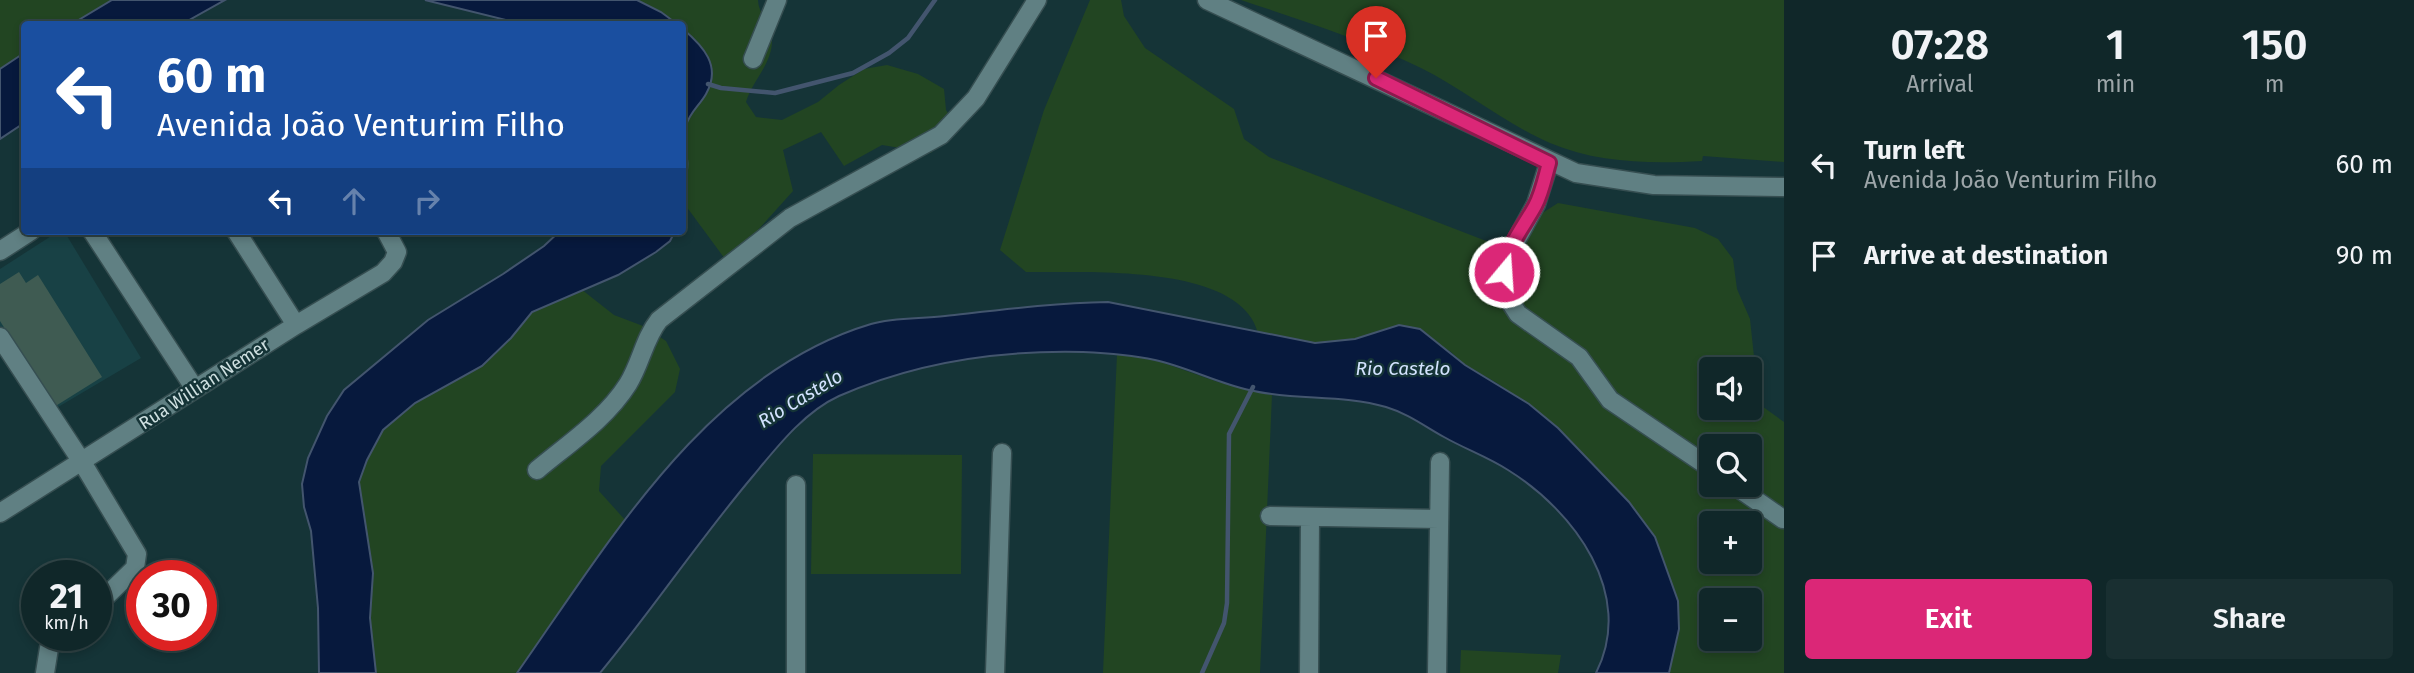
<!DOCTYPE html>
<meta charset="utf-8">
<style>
body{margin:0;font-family:"Fira Sans",sans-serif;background:#192f31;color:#f1f3f6;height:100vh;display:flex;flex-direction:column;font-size:26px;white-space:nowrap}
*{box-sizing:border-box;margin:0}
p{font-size:23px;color:#9ca5a8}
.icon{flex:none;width:38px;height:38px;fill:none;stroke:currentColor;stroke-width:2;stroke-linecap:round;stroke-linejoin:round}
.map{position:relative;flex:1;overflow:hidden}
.details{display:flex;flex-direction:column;background:#102729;width:630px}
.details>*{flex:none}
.banner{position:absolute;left:21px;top:21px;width:665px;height:214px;border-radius:7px;box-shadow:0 4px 10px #0003,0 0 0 2px #304446;background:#1a4fa0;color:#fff;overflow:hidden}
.tools{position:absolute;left:1699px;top:357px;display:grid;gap:14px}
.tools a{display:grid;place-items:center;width:63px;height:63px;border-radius:7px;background:#102729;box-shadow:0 4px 10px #0003,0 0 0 2px #304446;font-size:35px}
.speed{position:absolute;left:21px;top:560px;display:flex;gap:14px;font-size:35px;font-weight:700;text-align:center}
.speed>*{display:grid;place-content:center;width:91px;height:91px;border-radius:50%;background:#102729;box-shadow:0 4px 10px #0003,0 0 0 2px #304446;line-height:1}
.speed small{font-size:18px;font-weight:400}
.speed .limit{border:10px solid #d22;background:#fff;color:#111}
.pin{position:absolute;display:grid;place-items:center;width:60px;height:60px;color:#fff;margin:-72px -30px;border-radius:50% 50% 50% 0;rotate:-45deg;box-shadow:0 0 7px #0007}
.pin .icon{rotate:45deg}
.me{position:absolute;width:77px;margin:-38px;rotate:18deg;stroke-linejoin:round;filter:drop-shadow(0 0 5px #0008)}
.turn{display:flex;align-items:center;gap:24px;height:147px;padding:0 21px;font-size:32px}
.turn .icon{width:91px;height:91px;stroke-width:2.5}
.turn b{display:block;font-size:49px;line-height:60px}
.lanes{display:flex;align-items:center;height:66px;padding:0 21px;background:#0003;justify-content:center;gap:35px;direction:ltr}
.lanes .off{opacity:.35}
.eta{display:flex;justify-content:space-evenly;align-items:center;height:119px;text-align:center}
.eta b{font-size:42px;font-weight:600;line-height:49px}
.button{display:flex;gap:14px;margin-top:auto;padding:14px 21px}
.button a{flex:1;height:80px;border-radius:7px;background:#db2777;color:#fff;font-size:28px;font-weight:600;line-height:80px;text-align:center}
.button a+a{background:#192f31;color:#f1f3f6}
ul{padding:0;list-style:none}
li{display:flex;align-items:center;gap:21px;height:91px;padding:0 21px}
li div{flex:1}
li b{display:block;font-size:26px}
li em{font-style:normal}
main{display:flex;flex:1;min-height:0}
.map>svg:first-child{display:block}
.built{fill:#184145}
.green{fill:#224522;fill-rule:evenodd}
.water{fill:#07193d;stroke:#43556e;stroke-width:2}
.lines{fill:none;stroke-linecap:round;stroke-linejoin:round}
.stream{stroke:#43556e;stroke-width:4.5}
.building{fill:#3f5b52}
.minor-casing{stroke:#364e51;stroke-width:21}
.minor{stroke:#608083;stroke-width:18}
.route-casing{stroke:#8e194d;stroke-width:18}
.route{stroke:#db2777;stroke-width:12}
.labels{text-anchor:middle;stroke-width:5;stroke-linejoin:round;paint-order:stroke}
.street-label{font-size:18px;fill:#cfe0e1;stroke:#153437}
.water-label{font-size:19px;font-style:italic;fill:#d3e3ff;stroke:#153437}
</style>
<main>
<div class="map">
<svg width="1784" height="673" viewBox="0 0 1784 673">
<rect width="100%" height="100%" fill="#153437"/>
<path class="built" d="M59 231H64L141 358 53 410 0 326V269Z"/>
<path class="green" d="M0 0H112L72 24H24V53L0 69Z
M637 0H758C758 13 772 27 772 41 772 64 752 81 746 102L756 117 782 120 818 102 839 85 864 69 887 65 918 74 944 89 946 110 954 123 931 153 882 145 844 166 821 132 783 150 793 191 748 241 725 259 683 202C683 189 688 176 687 163 686 126 678 126 706 95L697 41 683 29 682 24C674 24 648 5 637 0Z
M1090 0H1121L1124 16 1145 48 1234 109 1244 139 1269 157 1494 244 1558 203 1695 228 1718 239 1733 259 1737 289 1750 319 1759 404 1784 422V673H1669L1678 601 1655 537 1629 502 1558 428 1497 383 1465 365 1450 351 1399 325 1355 339 1315 343 1258 333C1240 262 1083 273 1026 272L1000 250 1044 110ZM1712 369H1750V408H1712ZM1712 446H1750V485H1712ZM1712 523H1750V562H1712ZM1712 600H1750V639H1712Z
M1241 0H1784V162L1703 156 1702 161C1651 164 1597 163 1550 143 1504 123 1465 90 1421 68 1364 40 1301 20 1241 0Z
M581 289 614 315 643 326 666 341 680 369 675 392 601 466 599 491 626 521 517 673H376L370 618 373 573 360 500 359 482 367 460 383 430 415 403 482 366 511 338 531 312Z
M1117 354 1158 361 1218 382 1272 395 1260 673H1103Z
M813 454 962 455 961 574H811Z
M1461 650 1561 655 1558 673H1460Z"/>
<path class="water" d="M112 0H225L182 24H72Z
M425 0H637L661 12 677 24H522Z
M683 29C703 46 722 66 706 94 700 105 689 113 686 126 682 138 686 147 687 159 689 169 685 181 683 191Z
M24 53V123L0 139V69Z
M560 231H675L670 241 656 252 618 275 532 312 511 338 482 366 415 403 383 430 367 460 359 482 373 573 370 618 376 673H319L318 608 311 531 304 507 302 484 308 458 327 416 344 390 428 320 503 274 544 246Z
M1108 302 1315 343 1355 339 1399 325 1420 329 1465 365 1529 404 1558 428 1629 502 1655 537 1678 601 1679 629 1669 673H1596C1636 594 1574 511 1508 470 1488 457 1465 449 1444 437 1424 426 1409 414 1386 407 1342 394 1294 401 1249 390 1217 383 1187 367 1155 360 1132 355 1107 353 1083 352 1001 350 916 362 839 396 804 412 777 447 753 476 699 540 653 609 600 673H517C610 541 707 373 871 324 895 317 921 319 945 316 999 310 1053 303 1108 302Z"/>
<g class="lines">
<path class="stream" d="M708 84 721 88 775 93 853 73 889 53 908 38 935 0
M1202 673 1224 623 1227 603 1229 434 1253 387"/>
</g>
<path class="building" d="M19 272 26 283 38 275 102 377 54 407 0 321V284Z"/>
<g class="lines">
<g class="minor-casing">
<path id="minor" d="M1207 0 1576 173 1654 185 1784 187
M753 59 777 0
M1549 163 1536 204 1505 261 1504 282 1509 300 1518 314 1579 357 1610 400 1712 469
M92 231 195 389
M236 231 296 325
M0 251 31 231
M0 337 82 462 137 554 135 568 96 606
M537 470C568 444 606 419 628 384 641 363 644 339 659 320L790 218 941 135 976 98 1037 0
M796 485V673
M1734 485 1783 519
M0 513 296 325 383 273 393 262 397 252 386 231
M1270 516 1439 519
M45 673 49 648 59 635
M995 673 1002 453
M1309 673 1310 517
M1437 673 1440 462"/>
</g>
<use href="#minor" class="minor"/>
</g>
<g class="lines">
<g class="route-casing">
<path id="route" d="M1376 78 1549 163C1545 177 1542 193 1535 206 1523 228 1506 247 1504 272"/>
</g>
<use href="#route" class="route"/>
</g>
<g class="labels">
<g class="street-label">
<text transform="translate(204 384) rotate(-33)" y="6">Rua Willian Nemer</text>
</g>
<g class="water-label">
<text x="1403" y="375">Rio Castelo</text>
<text transform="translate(800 398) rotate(-31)" y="7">Rio Castelo</text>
</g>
</g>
</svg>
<div class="tools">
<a><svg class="icon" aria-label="sound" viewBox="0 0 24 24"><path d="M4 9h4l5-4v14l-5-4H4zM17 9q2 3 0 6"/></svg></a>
<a><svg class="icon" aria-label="search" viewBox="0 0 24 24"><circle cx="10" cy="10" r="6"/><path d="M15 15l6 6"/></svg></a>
<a>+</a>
<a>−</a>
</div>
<div class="speed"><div>21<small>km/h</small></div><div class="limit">30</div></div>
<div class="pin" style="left:1376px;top:78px;background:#d93025"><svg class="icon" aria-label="arrive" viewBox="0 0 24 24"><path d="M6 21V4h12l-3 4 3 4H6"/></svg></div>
<svg class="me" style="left:1504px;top:272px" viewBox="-20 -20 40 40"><circle r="17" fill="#db2777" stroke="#fff" stroke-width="3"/><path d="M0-11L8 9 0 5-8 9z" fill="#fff"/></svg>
<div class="banner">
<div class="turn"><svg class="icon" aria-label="left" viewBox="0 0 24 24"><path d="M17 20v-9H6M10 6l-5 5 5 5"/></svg><div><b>60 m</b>Avenida João Venturim Filho</div></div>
<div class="lanes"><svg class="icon" aria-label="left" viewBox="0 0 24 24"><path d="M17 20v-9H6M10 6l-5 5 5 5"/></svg><svg class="icon off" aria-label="ahead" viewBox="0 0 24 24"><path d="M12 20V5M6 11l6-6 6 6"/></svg><svg class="icon off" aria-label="right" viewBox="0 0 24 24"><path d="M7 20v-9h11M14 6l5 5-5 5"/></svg></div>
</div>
</div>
<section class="details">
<div class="eta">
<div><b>07:28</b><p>Arrival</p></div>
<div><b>1</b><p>min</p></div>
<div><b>150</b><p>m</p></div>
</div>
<ul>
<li><svg class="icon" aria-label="left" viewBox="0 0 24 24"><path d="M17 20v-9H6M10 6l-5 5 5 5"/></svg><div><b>Turn left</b><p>Avenida João Venturim Filho</p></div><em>60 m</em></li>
<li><svg class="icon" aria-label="arrive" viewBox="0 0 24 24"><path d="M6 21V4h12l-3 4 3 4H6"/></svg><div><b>Arrive at destination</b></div><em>90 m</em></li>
</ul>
<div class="button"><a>Exit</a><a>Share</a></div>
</section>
</main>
